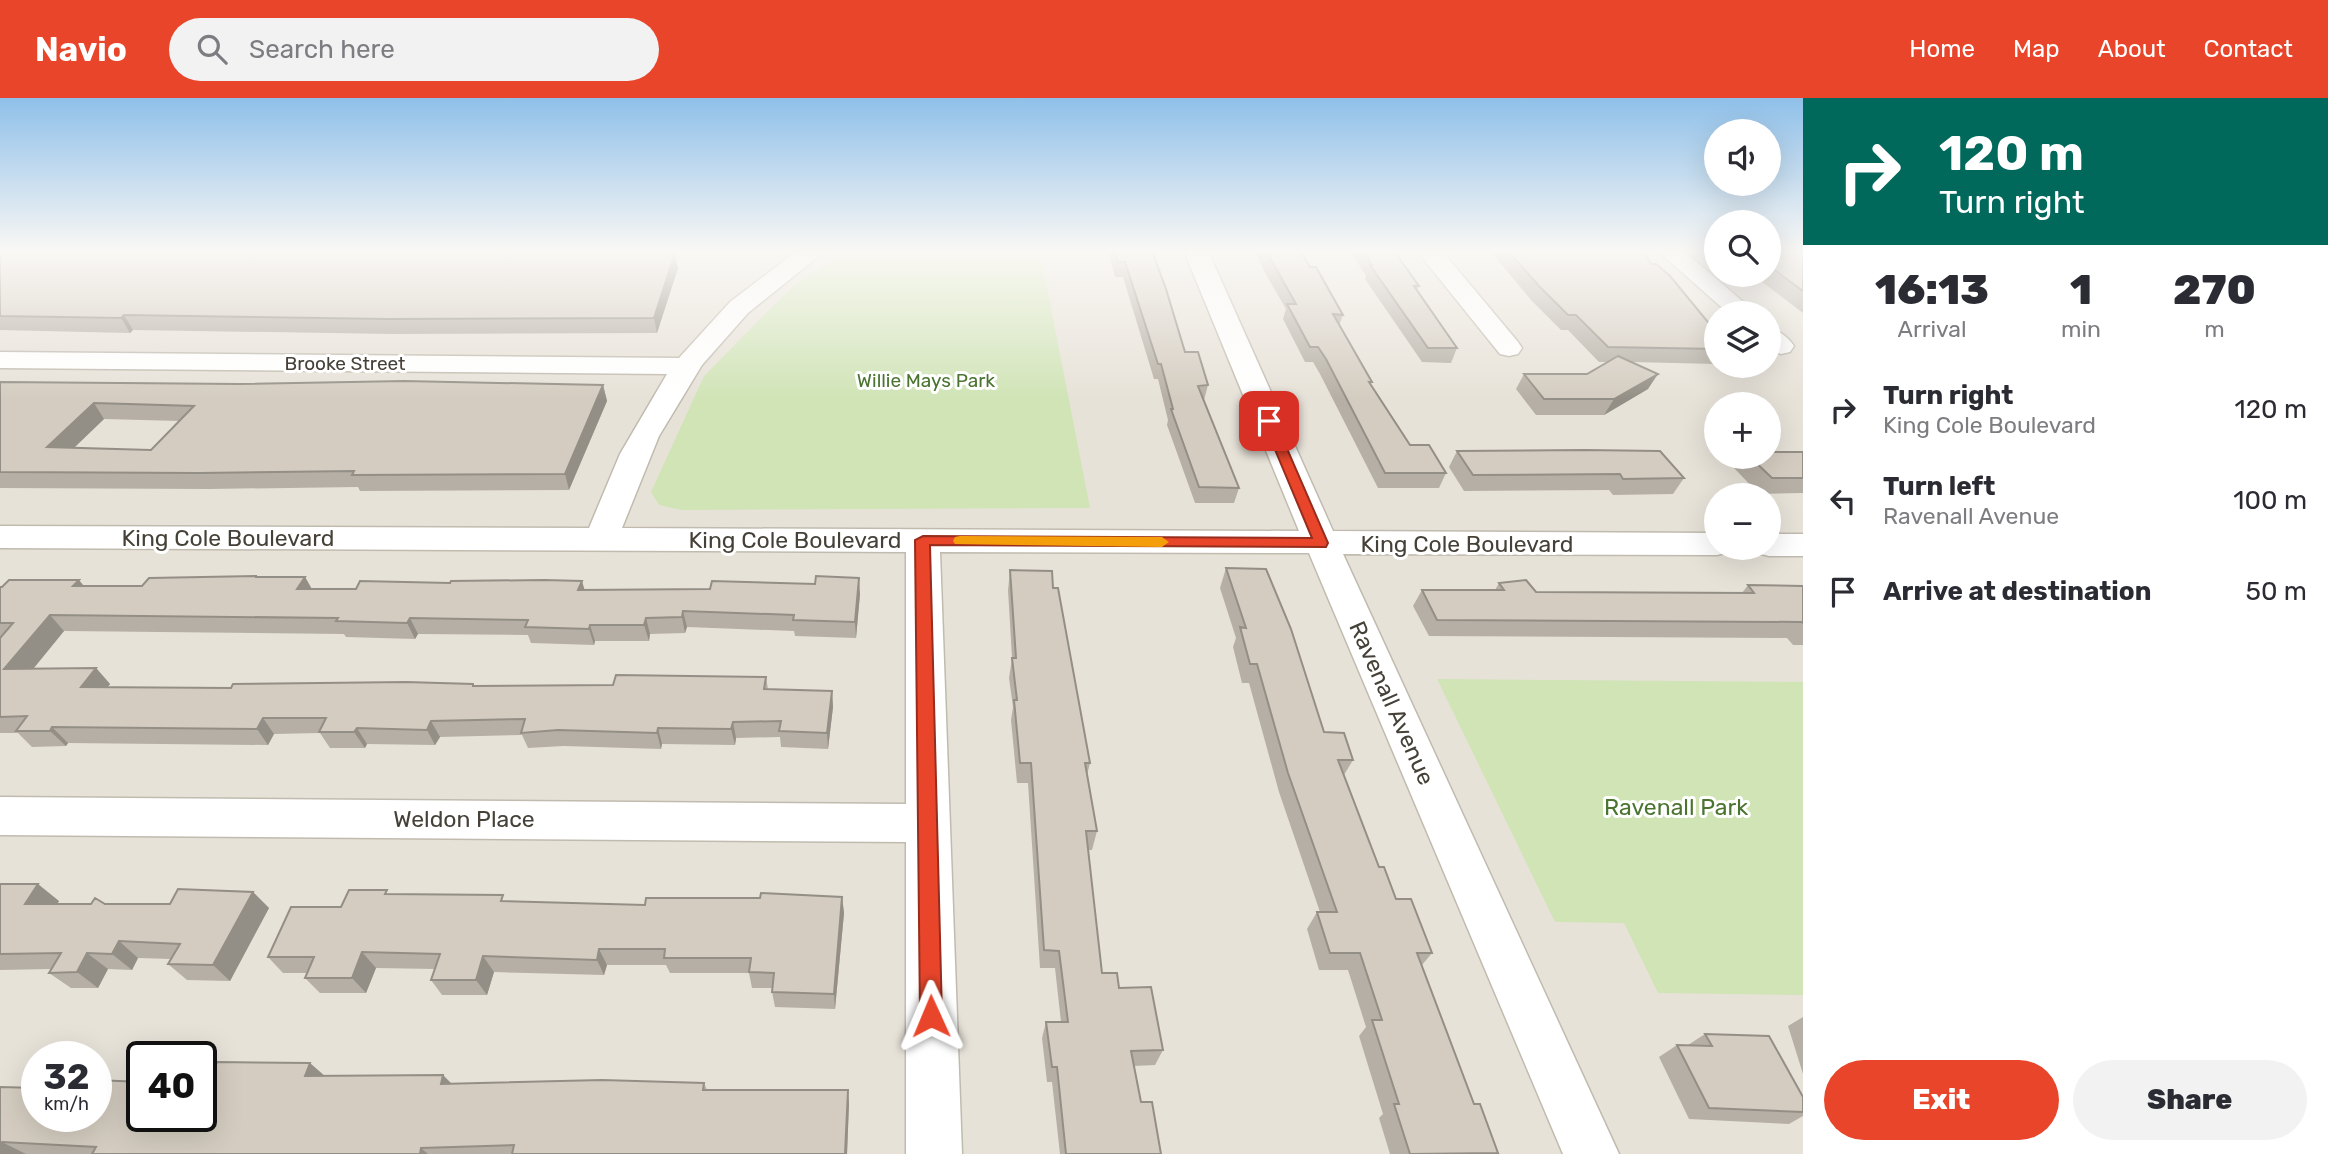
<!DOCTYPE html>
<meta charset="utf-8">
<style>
body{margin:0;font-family:Rubik,sans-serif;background:#f2f2f3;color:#2b2b33;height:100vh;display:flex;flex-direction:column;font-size:26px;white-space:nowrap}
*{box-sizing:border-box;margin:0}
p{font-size:23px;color:#7c7c81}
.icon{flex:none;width:38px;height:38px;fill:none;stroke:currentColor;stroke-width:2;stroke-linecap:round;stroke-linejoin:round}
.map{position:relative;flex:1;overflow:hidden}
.details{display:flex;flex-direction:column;background:#fff;width:525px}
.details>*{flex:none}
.hud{background:#00695c;color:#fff;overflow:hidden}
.fabs{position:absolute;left:1704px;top:21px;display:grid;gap:14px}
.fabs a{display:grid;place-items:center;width:77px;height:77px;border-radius:50%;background:#fff;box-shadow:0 7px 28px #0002;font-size:35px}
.speed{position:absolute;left:21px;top:943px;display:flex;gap:14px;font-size:35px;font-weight:700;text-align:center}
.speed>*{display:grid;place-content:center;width:91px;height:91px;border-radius:50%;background:#fff;box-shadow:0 7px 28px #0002;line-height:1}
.speed small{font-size:18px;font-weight:400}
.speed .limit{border:4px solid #111;border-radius:10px;background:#fff;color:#111}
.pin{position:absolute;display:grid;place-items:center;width:60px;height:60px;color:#fff;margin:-30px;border-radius:14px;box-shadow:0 4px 10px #0006}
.me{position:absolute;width:77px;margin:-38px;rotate:359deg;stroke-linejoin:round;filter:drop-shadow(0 0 5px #0008)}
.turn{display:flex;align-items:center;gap:24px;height:147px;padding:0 21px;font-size:32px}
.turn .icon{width:91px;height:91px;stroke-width:2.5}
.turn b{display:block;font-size:49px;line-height:60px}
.eta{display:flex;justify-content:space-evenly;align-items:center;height:119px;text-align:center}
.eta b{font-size:42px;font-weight:800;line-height:49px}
.button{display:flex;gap:14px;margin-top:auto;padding:14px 21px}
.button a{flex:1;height:80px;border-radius:42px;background:#e8452b;color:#fff;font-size:28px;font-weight:800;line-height:80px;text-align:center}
.button a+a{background:#f2f2f3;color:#2b2b33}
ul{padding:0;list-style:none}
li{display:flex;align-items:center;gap:21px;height:91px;padding:0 21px}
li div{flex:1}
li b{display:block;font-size:26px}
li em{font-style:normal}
header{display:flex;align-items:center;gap:42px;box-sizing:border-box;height:98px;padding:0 35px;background:#e8452b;color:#fff}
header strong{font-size:33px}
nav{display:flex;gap:38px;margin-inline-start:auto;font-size:24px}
.search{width:490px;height:63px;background:#f2f2f3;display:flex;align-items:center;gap:18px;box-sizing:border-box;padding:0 24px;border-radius:38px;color:#7c7c81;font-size:26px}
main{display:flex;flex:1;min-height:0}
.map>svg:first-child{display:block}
.residential{fill:#e7e2d8;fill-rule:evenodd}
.green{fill:#d0e4b6}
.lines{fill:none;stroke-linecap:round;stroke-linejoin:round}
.minor-casing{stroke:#c1bbaf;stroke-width:3}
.minor{fill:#fff;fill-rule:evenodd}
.wall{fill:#b6afa5;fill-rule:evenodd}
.shaded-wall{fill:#948f86}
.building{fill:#d4ccc0;stroke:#948f86;stroke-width:2;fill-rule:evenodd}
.route{fill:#e8452b;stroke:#972d1c;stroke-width:2}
.slow{fill:#f59e0b}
.labels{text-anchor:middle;stroke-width:6;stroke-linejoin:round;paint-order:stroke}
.far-street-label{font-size:19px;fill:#464138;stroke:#fff}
.far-park-label{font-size:19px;fill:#4a7430;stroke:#fff}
.street-label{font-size:23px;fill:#464138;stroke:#fff}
.park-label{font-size:23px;fill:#4a7430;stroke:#fff}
</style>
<header>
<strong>Navio</strong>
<div class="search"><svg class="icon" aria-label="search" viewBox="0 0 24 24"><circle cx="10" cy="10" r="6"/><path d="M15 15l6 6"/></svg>Search here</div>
<nav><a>Home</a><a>Map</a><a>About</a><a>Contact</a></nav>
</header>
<main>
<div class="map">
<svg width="1803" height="1056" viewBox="0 0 1803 1056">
<rect width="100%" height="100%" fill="#f3f0e9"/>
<path class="residential" d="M0 153H1717V177H1769L1803 153V1056H0ZM1717 215H1769V268H1717ZM1717 306H1769V359H1717ZM1717 397H1769V450H1717ZM37 959H96V1018H37ZM142 959H201V1018H142Z"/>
<path class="green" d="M845 153H1040L1090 410 682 412 659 407 651 394 704 278 793 188Z
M1437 581 1803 584V897L1658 895 1624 825 1555 824Z"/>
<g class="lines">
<g class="minor-casing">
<path id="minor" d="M797 153H825L748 215 702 267 659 338 622 430 1299 433 1184 153H1208L1333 433 1717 435V450H1732L1729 454 1717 457 1343 456 1619 1056H1563L1309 455 940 454 962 1056H906V744L0 737V699L906 706V454L0 450V428L589 430 620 356 667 276 0 270V254L679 260 730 204Z
M1417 153H1442L1518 244 1522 250 1518 256 1509 258 1500 256Z
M1658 153H1684L1756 215H1728Z
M1769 230C1780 233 1788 239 1794 248L1790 254 1781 256 1769 252Z
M1769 436H1803V458H1769L1757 455 1754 450H1769Z"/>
</g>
<use href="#minor" class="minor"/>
</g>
<path class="wall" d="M0 153 513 154 678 170 657 235 394 236 133 232 130 235 0 232Z
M1108 153H1152L1185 254 1208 287 1204 302 1239 390 1234 405H1195L1167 327 1168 322 1158 281H1154L1123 179H1115Z
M1255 153H1300L1310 169 1343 217 1339 228 1372 284 1371 286 1410 347 1446 375 1439 390H1378L1320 276 1313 264H1305L1283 221 1286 211 1265 175Z
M1350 153H1394L1419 188 1417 192 1457 250 1451 265 1422 264 1365 181 1366 178Z
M1490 153H1640L1717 235V266L1632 264 1648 291 1604 317H1536L1516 291 1524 276H1587L1608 264H1599L1568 232H1561L1532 203Z
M1769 153H1803V215L1753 177H1769Z
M0 284 603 287 607 303 569 392 360 393 358 389 209 391 0 390ZM104 321 180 323 151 352 74 350Z
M1457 353 1684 380 1673 396 1613 397 1609 392 1464 393 1449 369Z
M1803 354V395L1759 396 1734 370 1743 359H1769Z
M1226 470 1324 634 1353 662 1344 677 1379 769 1396 801 1432 855 1422 867 1474 1006 1498 1055 1497 1056H1390L1379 1020 1383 1016 1359 938 1366 929 1348 872H1319L1307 831 1317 814H1320L1279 694 1249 585H1242L1233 549 1236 540 1220 490Z
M1010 472 1053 490 1090 665 1087 677 1097 733 1092 752H1088L1102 875 1119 890 1163 952 1155 967 1134 968 1141 1004 1161 1056H1060L1052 984H1047L1042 940 1046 924H1061L1055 870H1040L1028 685H1017L1011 622 1013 609 1009 580 1012 560 1008 492Z
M258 479H305L312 491 584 492 860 496 856 540 795 538 794 533 687 529 685 535 650 536 649 543H595L594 547 531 545 528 537 418 536 415 541 346 539 344 536 64 533 33 571 96 570 110 586 107 590 613 587 766 579 768 591 832 593 833 609 828 651 781 649 780 639 736 640 735 647 662 646 661 651 564 648 528 650 522 637 440 639 435 647 367 646 365 650H330L320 635 274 636 268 647 68 645 66 648 32 649 18 635H0V489L142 488Z
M1499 485 1536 494 1742 495 1748 487 1803 488V547H1793L1787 540 1429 538 1413 508 1422 492H1495Z
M0 786 59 803 57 806H170L253 794 269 810 230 883 187 882 168 866 171 861 138 860 132 872 108 871 98 890H71L49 875 51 871 0 872Z
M390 796 507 804 645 807 760 800 842 799 844 815 835 911 775 909 772 894V890H752L749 875H670L666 867H607L604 877 494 874 487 897H442L431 882 435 871 376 870 366 895H320L305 880 308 875H283L268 859 341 809Z
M1803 919V976L1788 928Z
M1705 936 1803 999V1018L1789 1026 1689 1021 1659 959 1677 947H1688Z
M326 978 452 986 704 985 707 992 849 1005 847 1056H0V989L37 1018 206 987Z"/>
<path class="shaded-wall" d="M675 155 678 170 657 235 654 220Z
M124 217 133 232 130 235 121 220Z
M1658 276 1648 291 1604 317 1614 301Z
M603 287 607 303 569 392 565 376Z
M94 305 104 321 58 365 47 349Z
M305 479 314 495 297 491Z
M859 480 860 496 856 540 855 524Z
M79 482 92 498 73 488Z
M582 483 587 500 578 492Z
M683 513 687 529 685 535 682 519Z
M50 517 64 533 20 587 4 571Z
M410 520 418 536 415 541 407 525Z
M646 520 650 536 649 543 644 527Z
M590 527 595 543 594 547 589 531Z
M96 570 110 586 96 605 81 589Z
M832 593 833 609 828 651 827 635Z
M263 620 274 636 268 647 257 631Z
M431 623 440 639 435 647 427 632Z
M733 624 736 640 735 647 731 631Z
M52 629 68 645 66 648 50 633Z
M357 630 367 646 365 650 354 634Z
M658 630 662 646 661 651 657 635Z
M38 786 59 803 47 823 25 806Z
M253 794 269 810 230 883 213 867Z
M842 799 844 815 835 911 834 896Z
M119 843 138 860 132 872 112 856Z
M599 851 607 867 604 877 597 862Z
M362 854 376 870 366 895 352 880Z
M87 855 108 871 98 890 77 874Z
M483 858 494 874 487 897 476 882Z
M310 965 326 979 305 978Z
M443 977 456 990 441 986Z
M848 992 849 1005 847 1056H845Z
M2 1044 26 1056H0V1047Z
M421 1050 428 1056H420Z"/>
<path class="building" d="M0 153H500V154L675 155 654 220 388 221 124 217 121 220 0 218Z
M1114 153H1152L1166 191 1185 254H1198L1208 287 1198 288 1239 390 1199 389 1171 311H1173L1161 266H1158L1125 164H1118Z
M1266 153H1300L1310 169H1316L1343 217 1333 216 1372 284H1369L1410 347H1429L1446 375H1385L1326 261 1318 249H1310L1287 206H1296Z
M1363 153H1394L1419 188H1414L1457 250H1428L1370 167H1372Z
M1508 153 1644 154 1651 166H1656L1670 178 1717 235V251L1608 249 1576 217H1568L1539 188Z
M1769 153H1803V193L1769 168Z
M1618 258 1658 276 1614 301H1544L1524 276H1587Z
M404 283 603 287 565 376 352 377 354 373 199 375 0 374V284L239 286ZM94 305 194 308 151 352 47 349Z
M1585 352 1660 353 1684 380 1623 381 1620 376 1473 377 1457 353Z
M1769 354H1803V380H1772L1750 359H1769Z
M1226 470 1266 471 1291 531 1324 634 1344 635 1353 662H1338L1379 769H1384L1396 801H1411L1432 855H1417L1474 1006H1480L1498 1055 1410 1056 1394 1006H1399L1372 922H1382L1360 855H1330L1317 814H1337L1288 675 1257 566H1250L1240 529 1246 530Z
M1010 472 1052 473 1053 490H1058L1090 665H1085L1097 733H1086L1102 875H1117L1119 890 1151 889 1163 952 1131 953 1141 1004H1152L1161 1056H1066L1057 969H1052L1046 924H1068L1059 853 1044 852 1031 665H1020L1014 602H1017L1012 560H1016Z
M257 478 255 479H305L297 491H356L360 483 450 485 451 483 544 482 582 483 578 492 710 491 712 483 815 486 816 478 859 480 855 524 793 522 794 517 683 513 682 519 646 520 644 527H590L589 531 525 529 528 522 410 520 407 525 336 523 338 520 50 517 4 571 96 570 81 589 231 590 233 586 406 584 473 586V588L613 587 616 577 766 579 764 591 832 593 827 635 779 633 781 623 733 624 731 631 658 630 657 635 558 632 521 635 525 621 431 623 427 632 357 630 354 634H319L326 620H263L257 631 52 629 50 633H16L27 618 0 619V540L13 525H0V489H2L9 482H79L73 488H142L149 480Z
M1526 482 1536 494 1754 495 1748 487 1803 488V525L1802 524 1437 522 1422 492H1504L1499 485Z
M0 786H38L25 806H91L95 800 105 806H170L178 791 253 794 213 867 168 866 180 846 119 843 112 856 87 855 77 874 49 875 61 855 0 856Z
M349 792H387L385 796 503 797 501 803 645 807 646 800H760L761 795 842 799 834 896 772 894 774 875 749 874 751 860H664L665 851H599L597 862 483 858 476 882H431L440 856 362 854 352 880H305L314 859H268L291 809H341Z
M1705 936 1769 938 1803 999V1014L1709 1010 1677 947 1712 948Z
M217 964 310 965 305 978 443 977 441 986 602 982 704 985 703 992H848L845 1056H512L514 1047 421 1050 420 1056H92L96 1049 2 1044 0 1047V989L37 990V1018H96V982L142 984V1018H201V987H206Z"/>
<linearGradient id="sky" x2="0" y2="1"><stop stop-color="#8fc0e9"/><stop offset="0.51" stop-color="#faf8f5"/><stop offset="1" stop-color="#faf8f5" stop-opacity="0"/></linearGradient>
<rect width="1803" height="301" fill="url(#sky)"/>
<path class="route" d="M1269 320 1275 323 1328 445 1326 449 930 447 942 918 939 926 931 929 923 926 920 918 915 442 923 438 1312 440 1263 323Z"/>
<path class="slow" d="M960 438 1162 439 1169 444 1162 449 955 446 953 443 955 439Z"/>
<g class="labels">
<g class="far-street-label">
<text x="345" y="272">Brooke Street</text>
</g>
<g class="far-park-label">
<text x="926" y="289">Willie Mays Park</text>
</g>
<g class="street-label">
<text x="228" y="448">King Cole Boulevard</text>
<text x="795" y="450">King Cole Boulevard</text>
<text x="1467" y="454">King Cole Boulevard</text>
<text transform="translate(1392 605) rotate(66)" y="8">Ravenall Avenue</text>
<text x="464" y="729">Weldon Place</text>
</g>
<g class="park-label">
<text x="1676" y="717">Ravenall Park</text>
</g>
</g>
</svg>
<div class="fabs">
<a><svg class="icon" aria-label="sound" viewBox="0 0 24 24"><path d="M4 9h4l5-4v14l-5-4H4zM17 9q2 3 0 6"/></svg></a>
<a><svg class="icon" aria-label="search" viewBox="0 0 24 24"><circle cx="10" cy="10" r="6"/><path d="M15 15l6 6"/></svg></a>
<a><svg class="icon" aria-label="layers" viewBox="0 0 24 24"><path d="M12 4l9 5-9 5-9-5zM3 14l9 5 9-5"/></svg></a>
<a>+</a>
<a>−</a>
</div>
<div class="speed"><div>32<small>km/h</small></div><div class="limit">40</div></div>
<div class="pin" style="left:1269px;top:323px;background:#d93025"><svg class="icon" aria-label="arrive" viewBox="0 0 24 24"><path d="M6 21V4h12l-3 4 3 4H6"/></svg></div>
<svg class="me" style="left:931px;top:918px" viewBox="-20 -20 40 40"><path d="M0-17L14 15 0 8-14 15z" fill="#e8452b" stroke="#fff" stroke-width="4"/></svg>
</div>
<section class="details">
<div class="hud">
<div class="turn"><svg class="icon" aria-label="right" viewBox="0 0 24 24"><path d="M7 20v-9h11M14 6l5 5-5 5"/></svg><div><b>120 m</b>Turn right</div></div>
</div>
<div class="eta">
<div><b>16:13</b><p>Arrival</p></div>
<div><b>1</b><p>min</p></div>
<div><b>270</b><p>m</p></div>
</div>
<ul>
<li><svg class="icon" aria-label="right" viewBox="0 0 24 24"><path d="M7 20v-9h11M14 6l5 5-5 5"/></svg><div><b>Turn right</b><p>King Cole Boulevard</p></div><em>120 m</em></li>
<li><svg class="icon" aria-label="left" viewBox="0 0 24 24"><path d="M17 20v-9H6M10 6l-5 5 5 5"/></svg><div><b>Turn left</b><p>Ravenall Avenue</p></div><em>100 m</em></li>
<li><svg class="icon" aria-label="arrive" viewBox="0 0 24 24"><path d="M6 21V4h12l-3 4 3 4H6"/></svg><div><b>Arrive at destination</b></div><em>50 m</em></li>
</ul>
<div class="button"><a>Exit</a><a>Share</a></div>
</section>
</main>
